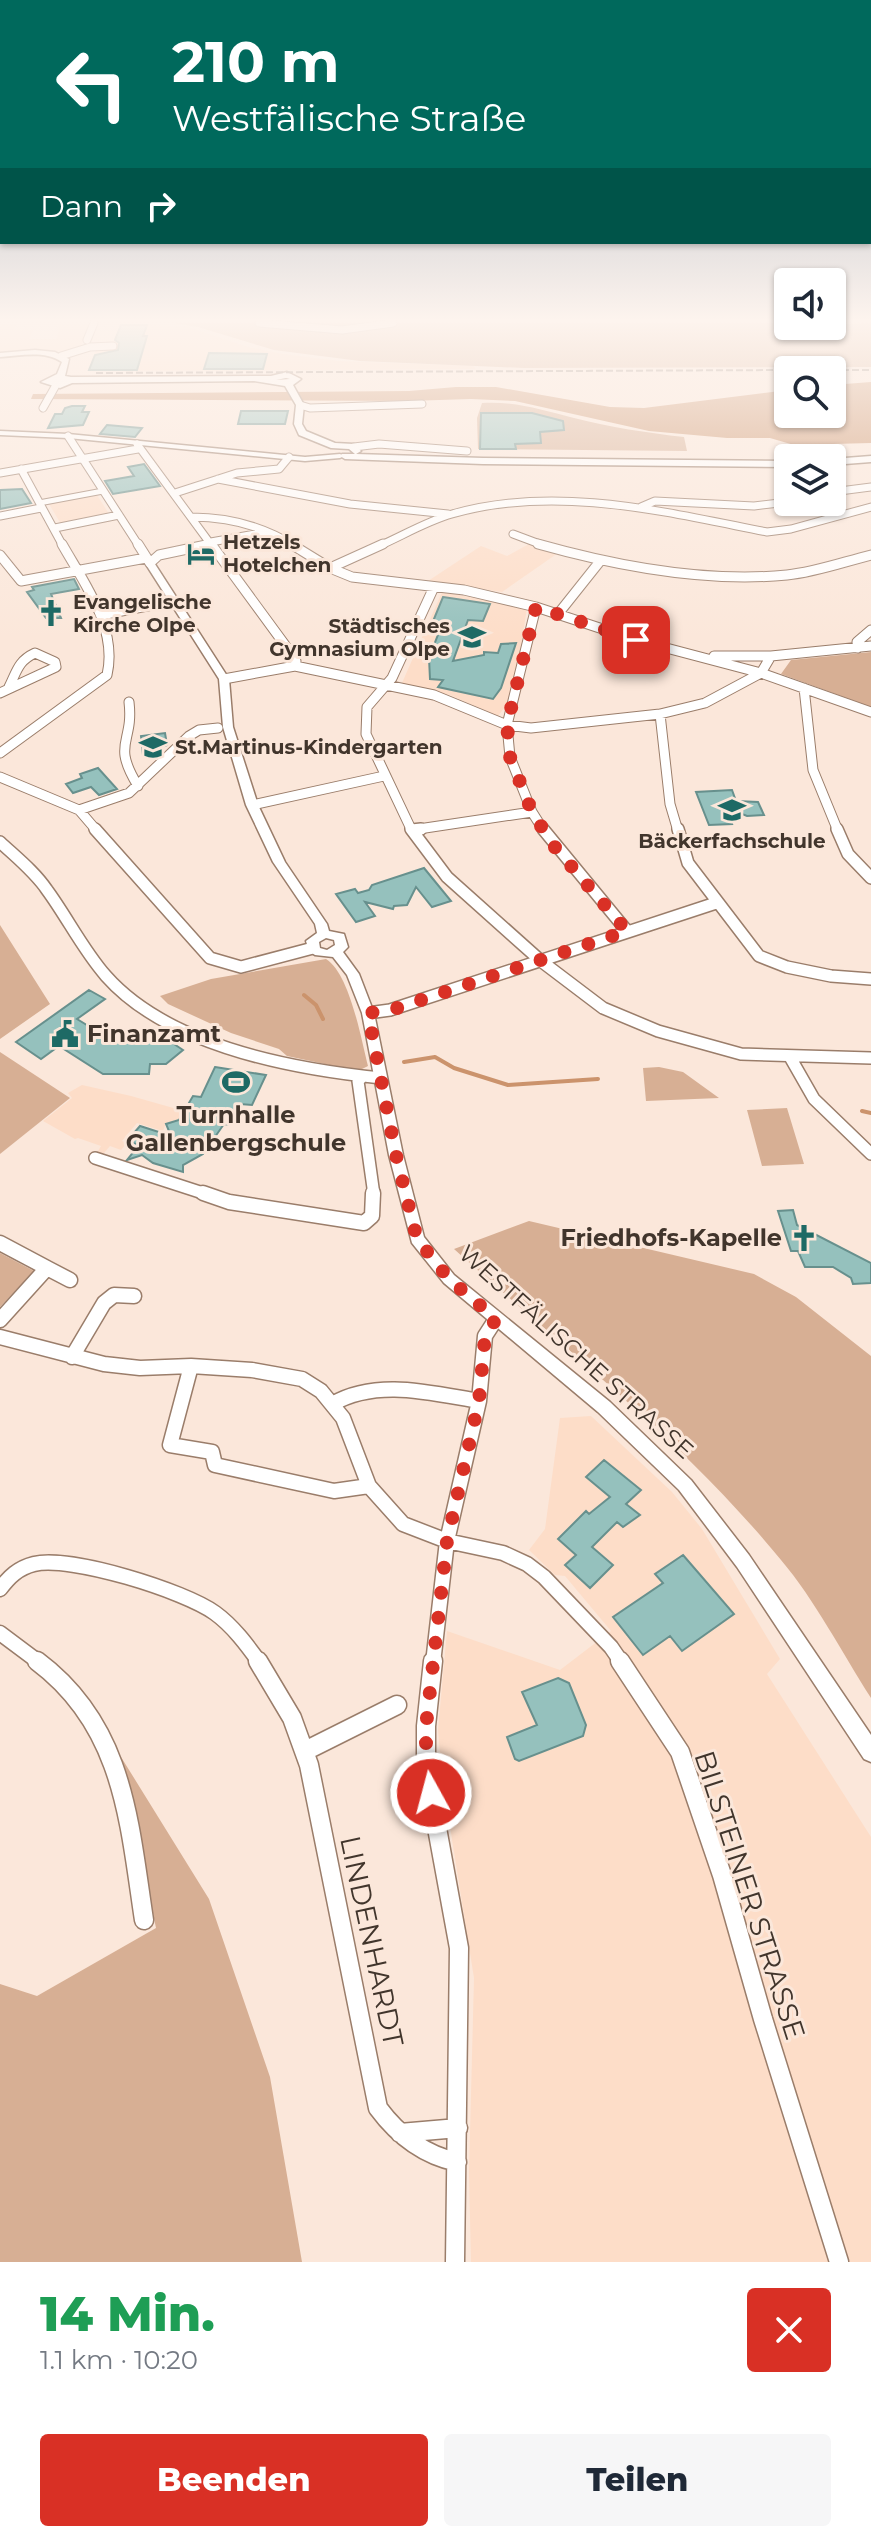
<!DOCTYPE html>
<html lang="de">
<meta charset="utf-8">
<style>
body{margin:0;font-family:Montserrat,sans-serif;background:#f6f6f7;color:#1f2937;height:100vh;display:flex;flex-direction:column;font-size:30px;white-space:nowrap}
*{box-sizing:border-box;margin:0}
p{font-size:26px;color:#747a83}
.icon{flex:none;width:44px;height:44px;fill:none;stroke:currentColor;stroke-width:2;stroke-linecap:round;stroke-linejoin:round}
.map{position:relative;height:2262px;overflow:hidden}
.details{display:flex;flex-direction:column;background:#fff;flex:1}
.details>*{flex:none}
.guide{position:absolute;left:0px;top:0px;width:872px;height:244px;box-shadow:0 2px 6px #0004;background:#00695c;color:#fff;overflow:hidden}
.fabs{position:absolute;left:774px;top:268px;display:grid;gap:16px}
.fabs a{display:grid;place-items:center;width:72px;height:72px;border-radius:8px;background:#fff;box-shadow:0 2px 6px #0004;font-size:40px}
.pin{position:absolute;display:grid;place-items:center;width:68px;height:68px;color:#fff;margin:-34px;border-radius:16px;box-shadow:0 4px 12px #0006}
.me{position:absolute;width:88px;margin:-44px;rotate:353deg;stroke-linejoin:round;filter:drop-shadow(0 0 6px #0008)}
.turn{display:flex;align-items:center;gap:28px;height:168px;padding:0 40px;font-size:36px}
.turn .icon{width:104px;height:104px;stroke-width:2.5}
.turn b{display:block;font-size:56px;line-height:68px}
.then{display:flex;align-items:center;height:76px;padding:0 40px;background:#0003;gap:16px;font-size:30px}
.round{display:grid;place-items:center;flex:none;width:84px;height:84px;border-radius:8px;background:#f6f6f7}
.head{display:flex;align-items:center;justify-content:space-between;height:136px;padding:0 40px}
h1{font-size:48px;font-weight:800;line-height:60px;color:#1e9e55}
.button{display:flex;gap:16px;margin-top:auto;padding:16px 40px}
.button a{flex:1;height:92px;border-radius:8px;background:#d93025;color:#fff;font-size:32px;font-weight:800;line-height:92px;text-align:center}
.button a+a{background:#f6f6f7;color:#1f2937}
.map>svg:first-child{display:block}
.built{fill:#fdddc8}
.green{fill:#d7af94}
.water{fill:#cb936c}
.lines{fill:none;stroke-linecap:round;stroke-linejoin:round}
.stream{stroke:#cb936c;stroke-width:4}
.building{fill:#95c1bd;stroke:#67908d;stroke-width:2}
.pedestrian-casing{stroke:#9a7d6a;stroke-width:7}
.minor-far4-casing{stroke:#9a7d6a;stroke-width:9}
.minor-far3-casing{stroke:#9a7d6a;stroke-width:11}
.minor-far2-casing{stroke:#9a7d6a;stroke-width:14}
.minor-far1-casing{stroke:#9a7d6a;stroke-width:17}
.minor-casing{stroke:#9a7d6a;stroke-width:21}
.tertiary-casing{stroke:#9a7d6a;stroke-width:3}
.secondary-casing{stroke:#9a7d6a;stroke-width:3}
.pedestrian{stroke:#fff;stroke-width:5}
.minor-far4{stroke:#fff;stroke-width:7}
.minor-far3{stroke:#fff;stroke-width:9}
.minor-far2{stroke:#fff;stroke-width:11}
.minor-far1{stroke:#fff;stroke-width:14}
.minor{stroke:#fff;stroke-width:18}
.tertiary{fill:#fff;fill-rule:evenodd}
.secondary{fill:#fff;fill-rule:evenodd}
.rail{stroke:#8e7e74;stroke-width:2;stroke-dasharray:7 3;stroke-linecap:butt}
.route{stroke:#d93025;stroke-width:14;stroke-dasharray:0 25.2}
.labels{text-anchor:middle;stroke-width:6;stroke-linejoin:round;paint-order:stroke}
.far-poi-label{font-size:20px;font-weight:bold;fill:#41352c;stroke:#fbe7da;text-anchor:start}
.poi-label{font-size:24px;font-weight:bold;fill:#41352c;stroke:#fbe7da;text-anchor:start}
.street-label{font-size:24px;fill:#41352c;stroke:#fbe7da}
.near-street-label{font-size:28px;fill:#41352c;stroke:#fbe7da}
</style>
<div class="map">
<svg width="871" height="2262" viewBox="0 0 871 2262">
<rect width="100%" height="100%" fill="#fbe7da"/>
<path class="built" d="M60 323H91L80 347 67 351 0 352V324H17L14 330H33L29 339H57Z
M121 323 188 327 248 347 283 354 338 361 474 366 475 369 88 371 96 349H111Z
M97 495 109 514 61 524 49 504Z
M529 544 558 553 502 592 428 581 481 546 507 556Z
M442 592 527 608 518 665 508 703 498 716 450 695 402 683Z
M82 1085 131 1096 184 1111 176 1123 175 1121 166 1123 163 1131 137 1123 122 1141 127 1143 121 1150 110 1146 104 1153H97L101 1146 78 1138 75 1139 43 1121 72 1098 68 1093Z
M591 1416 672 1492 702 1529 780 1659 767 1674 871 1837V2262H471L469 2173 474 1978 442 1776 438 1730 447 1631 560 1670 611 1631 565 1576 555 1575 529 1550 545 1529 560 1418Z"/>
<path class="green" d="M174 323H286L364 328 294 323H788V326L871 323V367L524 368 360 361 274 350 198 327Z
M482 403C515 401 542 410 574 418 610 427 647 433 684 437L687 451 478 449 477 418Z
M871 652V707L781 674 791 660Z
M0 925 50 1004 0 1039Z
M326 959C350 974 361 1039 368 1066L358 1071 287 1056 279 1049 231 1033 168 1004 160 996 211 979Z
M0 1052 70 1098 0 1154Z
M659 1067 683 1072 719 1098 646 1101 643 1068Z
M787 1108 804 1164 762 1166 747 1110Z
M529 1221 754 1274 796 1297 871 1356V1698C842 1653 815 1600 781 1560 685 1443 566 1350 454 1249Z
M0 1253 34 1271 0 1307Z
M121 1757 209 1899 270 2077 302 2262H0V1984L37 1996 156 1928Z"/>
<path class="water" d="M871 382V443L794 445 770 438H727L649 431 515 401 471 399 407 401 31 399 33 394 409 391 456 387H496L610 407 644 408 788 390V414H832V385Z"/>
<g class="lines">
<path class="stream" d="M304 995 316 1005 323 1019
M404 1062 435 1057 454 1068 508 1085 598 1079
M862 1111 871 1113"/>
</g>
<path class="building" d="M121 325H147L143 336H147L137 370H89L95 355 118 350 119 343 115 340Z
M209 353 267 354 263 369H204Z
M72 406H85L82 412H89L83 425 48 428 55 414H62L65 408Z
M241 411H288L285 424H238Z
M481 413H532L563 421 564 430 540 432 541 443 515 444 516 449H480Z
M107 425 142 428 135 437 100 434Z
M144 464 160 486 113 494 105 481 134 476 128 467Z
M22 489 31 503 0 509V490Z
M74 579 79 589 51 594 61 618H46L27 592 34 590 32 587Z
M443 597 490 604 483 621 468 620 453 661 484 655V652L498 653 501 644 516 643 501 688 493 699 438 687 443 680 430 679 429 658 439 632 429 631Z
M165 733 167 745 156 749 157 754 143 755 141 736Z
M98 768 117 789 99 795 91 787 73 793 66 784 82 778 80 774Z
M732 790 736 801 758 802 764 815 747 816 725 807 732 824 709 825 696 792Z
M424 868 451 901 432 907 416 887 407 905 394 906 393 909 365 902 375 916 356 922 336 894 355 889 358 893 369 890 372 885Z
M89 990 105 999 77 1019 108 1038H152L163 1030 181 1039 174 1044 183 1050 166 1064H150L149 1074H103L59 1046 41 1059 16 1042Z
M215 1067 266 1075 252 1105 240 1104 230 1125 224 1124 203 1154 183 1165V1172L153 1163 142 1155 127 1160 139 1145 127 1141 140 1126 171 1136 166 1124 179 1120 193 1096 201 1097Z
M793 1210 797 1225 871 1263V1283L853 1284 851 1278 833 1267H805L798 1251H791L778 1211Z
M604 1460 641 1490 626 1504 640 1515 623 1527 617 1522 592 1547 613 1565 590 1588 565 1565 576 1555 558 1539 586 1511 589 1514 610 1497 586 1477Z
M683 1555 734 1614 682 1651 670 1636 643 1655 613 1617 663 1583 655 1574Z
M558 1678 569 1683 586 1725 583 1736 519 1761 515 1759 507 1737 537 1725 522 1692Z"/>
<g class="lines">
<g class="pedestrian-casing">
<path id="pedestrian" d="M39 503 103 491"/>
</g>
<g class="minor-far4-casing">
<path id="minor-far4" d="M259 323 342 330 393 323
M87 340 94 323
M61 356 90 347 113 346
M300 405 310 408 422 404
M43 408 56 385
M68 436 139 546
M137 444 212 546
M354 447 379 444 467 451
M21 469 63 546
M0 473 138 449
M218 479 350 504 448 514
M832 492 871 487
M175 493 237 473 279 469 289 457
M641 507 655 501 754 506 788 502
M0 516 41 508
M192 517C230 517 263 526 295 546
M55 528 119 515
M513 534 545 546
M211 542 266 532
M201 546 212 544
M379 546C402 536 427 521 452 514 555 484 665 512 767 532L791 529 871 507"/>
</g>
<g class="minor-far3-casing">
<path id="minor-far3" d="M138 544 150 563 159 555 211 544
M211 544 285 645 296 661 295 666
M291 544 330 568 352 577 464 590 536 607 636 640 761 673 871 712
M538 544C616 566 705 583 787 575 816 572 843 562 871 555
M0 555 21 581 146 558
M330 568 383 544
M536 607 507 725 510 757 532 812 544 831
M558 614 601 560
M101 615 173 601
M858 648 857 642 871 630
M714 656H771
M761 673 771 656 871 646
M224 679 295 666 434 695 507 725 531 728 660 714 705 703 761 673
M804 688 813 770 838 831
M0 693 56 667 55 662 35 653C18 661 17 671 9 687
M129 702C134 744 111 742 138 786
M660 714 670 804 678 831
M0 753 107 675C118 628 84 583 62 544
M0 777 79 810 97 831
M252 805 384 776
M79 810 129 793 189 736 199 730 218 728
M412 830 532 812
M412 831 366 734 367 707 392 678 434 587"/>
</g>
<g class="minor-far2-casing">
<path id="minor-far2" d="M95 829 210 958 241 967 313 948
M411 829 447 877 541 961 603 1008 658 1031 741 1054 871 1058
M543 829 627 931
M678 829 688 863 759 956 787 967 831 976 871 979
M837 829 848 854 871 878
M412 830 421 829
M0 842C16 857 35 872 47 890 67 917 83 950 106 976 168 1046 292 1069 381 1078
M368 1013 390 1010 716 903
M790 1057 814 1099 871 1154
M361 1078 358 1081 374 1195
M95 1158 209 1195"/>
</g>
<g class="minor-far1-casing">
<path id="minor-far1" d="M203 1193 229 1202 364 1223 372 1216 373 1193
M0 1243 47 1268 0 1320
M47 1268 70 1280
M0 1337 104 1364 140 1368 191 1366 252 1370 302 1379 321 1391 343 1418 369 1486 403 1524 447 1541 503 1553 527 1564 544 1577 611 1647 622 1663
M72 1357 104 1303 114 1295 134 1296
M191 1366 170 1445 212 1452 215 1465 334 1491 369 1486
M332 1404C377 1378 431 1393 479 1401
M0 1589C9 1577 18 1568 34 1564 70 1555 185 1591 215 1613 233 1626 247 1645 260 1663
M0 1633 40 1663
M433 1663 447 1541 479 1401 485 1336 496 1319"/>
</g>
<g class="minor-casing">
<path id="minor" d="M37 1661C124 1726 129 1821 144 1920
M258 1661 292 1718 309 1765 378 2108C398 2135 424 2155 457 2162
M433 1661 426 1726V1768L459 1948 455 2262
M620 1661 680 1752 722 1875 763 2019 839 2262
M305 1751 397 1705
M400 2133 458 2128"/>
</g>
<g class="tertiary-casing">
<path id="tertiary" d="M0 431 68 434 305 457 340 454 344 456 340 458 305 461 68 438 0 435Z
M147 561H153L229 679 233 727 258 805 285 862 327 924 329 931 344 934 348 947 343 952 359 974 374 1013 403 1155 424 1237 454 1275 610 1402 691 1480 749 1555 871 1735V1762L864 1759 737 1567 679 1490 598 1412 444 1283 412 1243 389 1155 362 1013 347 975 333 957 315 955 309 951 306 941 317 933 315 924 273 862 246 805 223 727 219 679 145 563ZM326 938 334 940 335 945 327 950 320 948 319 942Z"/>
</g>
<g class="secondary-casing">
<path id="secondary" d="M35 350 55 352 69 359 65 376 71 377 271 376 287 372 301 379 293 385 304 405 302 424 306 431 335 443 354 444 361 451 356 454 483 458 788 461V467L483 464 345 459 340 456 342 454H355L349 449 331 448 299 435 294 424 296 405 285 386 254 381 72 383 60 388 41 382 57 374 62 362C44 350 20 356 0 357V353ZM286 378 290 379 276 380Z
M871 456V462L832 465V459Z"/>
</g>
<use href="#pedestrian" class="pedestrian"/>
<use href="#minor-far4" class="minor-far4"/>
<use href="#minor-far3" class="minor-far3"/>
<use href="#minor-far2" class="minor-far2"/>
<use href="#minor-far1" class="minor-far1"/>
<use href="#minor" class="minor"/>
<use href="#tertiary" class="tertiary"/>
<use href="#secondary" class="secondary"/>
<path class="rail" d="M832 370H871
M96 373 788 370"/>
</g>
<linearGradient id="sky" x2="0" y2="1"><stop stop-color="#9ca7b6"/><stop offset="0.5" stop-color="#fdf4ee"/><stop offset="1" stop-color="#fdf4ee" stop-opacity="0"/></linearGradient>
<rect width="871" height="640" fill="url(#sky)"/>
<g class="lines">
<path class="route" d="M431 1793 426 1768V1726L447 1541 479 1401 485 1336 496 1319 449 1279 417 1239 396 1155 368 1013 391 1010 627 931 553 845 532 812 510 757 507 725 536 607 636 640"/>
</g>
<defs>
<g id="hotel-bare" transform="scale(2.16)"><path d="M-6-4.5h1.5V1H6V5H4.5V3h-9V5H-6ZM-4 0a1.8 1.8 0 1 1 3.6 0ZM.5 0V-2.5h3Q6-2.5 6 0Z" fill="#1e6a65" stroke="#fbe7da" stroke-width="2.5" paint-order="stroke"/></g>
<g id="church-bare" transform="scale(2.16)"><path d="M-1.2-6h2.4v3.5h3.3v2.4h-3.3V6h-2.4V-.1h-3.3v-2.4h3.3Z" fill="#1e6a65" stroke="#fbe7da" stroke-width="2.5" paint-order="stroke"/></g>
<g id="school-bare" transform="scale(2.16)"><path d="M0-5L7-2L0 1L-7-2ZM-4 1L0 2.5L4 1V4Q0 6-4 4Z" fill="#1e6a65" stroke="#fbe7da" stroke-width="2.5" paint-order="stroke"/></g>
<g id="civic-bare" transform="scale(2.16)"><path d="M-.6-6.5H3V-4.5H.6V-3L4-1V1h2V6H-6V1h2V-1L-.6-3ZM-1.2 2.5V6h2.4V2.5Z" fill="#1e6a65" stroke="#fbe7da" stroke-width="2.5" paint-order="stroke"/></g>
<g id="stadium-bare" transform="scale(2.16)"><path d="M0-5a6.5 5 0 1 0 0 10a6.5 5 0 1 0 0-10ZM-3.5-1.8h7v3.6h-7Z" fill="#1e6a65" stroke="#fbe7da" stroke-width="2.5" paint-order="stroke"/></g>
</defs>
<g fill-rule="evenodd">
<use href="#hotel-bare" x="201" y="554"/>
<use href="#church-bare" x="51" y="613"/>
<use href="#school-bare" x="472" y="637"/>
<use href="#school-bare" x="153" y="747"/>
<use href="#school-bare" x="732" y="810"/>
<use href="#civic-bare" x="65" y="1034"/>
<use href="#stadium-bare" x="236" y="1082"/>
<use href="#church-bare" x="804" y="1238"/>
</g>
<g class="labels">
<g class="far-poi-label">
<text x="223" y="549">Hetzels<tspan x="223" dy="23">Hotelchen</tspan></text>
<text x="73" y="609">Evangelische<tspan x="73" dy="23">Kirche Olpe</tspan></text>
<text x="450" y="633" text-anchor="end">Städtisches<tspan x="450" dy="23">Gymnasium Olpe</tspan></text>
<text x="175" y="754">St.Martinus-Kindergarten</text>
<text x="732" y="848" text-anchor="middle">Bäckerfachschule</text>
</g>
<g class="poi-label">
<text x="87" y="1042">Finanzamt</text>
<text x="236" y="1123" text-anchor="middle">Turnhalle<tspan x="236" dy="28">Gallenbergschule</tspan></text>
<text x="782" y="1246" text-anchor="end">Friedhofs-Kapelle</text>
</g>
<g class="street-label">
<text transform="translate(576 1352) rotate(42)" y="8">WESTFÄLISCHE STRASSE</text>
</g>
<g class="near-street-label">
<text transform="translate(750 1895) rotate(72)" y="10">BILSTEINER STRASSE</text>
<text transform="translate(372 1941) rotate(78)" y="10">LINDENHARDT</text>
</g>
</g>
</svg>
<div class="fabs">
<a><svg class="icon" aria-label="sound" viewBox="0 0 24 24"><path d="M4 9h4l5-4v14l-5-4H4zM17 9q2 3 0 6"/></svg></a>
<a><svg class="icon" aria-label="search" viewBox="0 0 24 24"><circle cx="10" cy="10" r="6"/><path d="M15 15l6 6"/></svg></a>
<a><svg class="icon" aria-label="layers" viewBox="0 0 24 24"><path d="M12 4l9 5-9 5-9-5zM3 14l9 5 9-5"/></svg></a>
</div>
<div class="pin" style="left:636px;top:640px;background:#d93025"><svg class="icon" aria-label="arrive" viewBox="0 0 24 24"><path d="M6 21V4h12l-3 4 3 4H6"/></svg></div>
<svg class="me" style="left:431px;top:1793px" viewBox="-20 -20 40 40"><circle r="17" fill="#d93025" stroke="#fff" stroke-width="3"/><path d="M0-11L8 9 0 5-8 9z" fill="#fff"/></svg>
<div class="guide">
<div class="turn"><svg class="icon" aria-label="left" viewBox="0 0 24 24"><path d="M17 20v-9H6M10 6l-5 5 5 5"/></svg><div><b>210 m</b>Westfälische Straße</div></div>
<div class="then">Dann<svg class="icon" aria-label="right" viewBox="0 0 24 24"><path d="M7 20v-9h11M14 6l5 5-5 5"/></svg></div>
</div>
</div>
<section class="details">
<div class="head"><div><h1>14 Min.</h1><p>1.1 km · 10:20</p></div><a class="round" style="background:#d93025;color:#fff"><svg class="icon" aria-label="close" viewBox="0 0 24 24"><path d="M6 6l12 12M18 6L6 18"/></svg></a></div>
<div class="button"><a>Beenden</a><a>Teilen</a></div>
</section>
